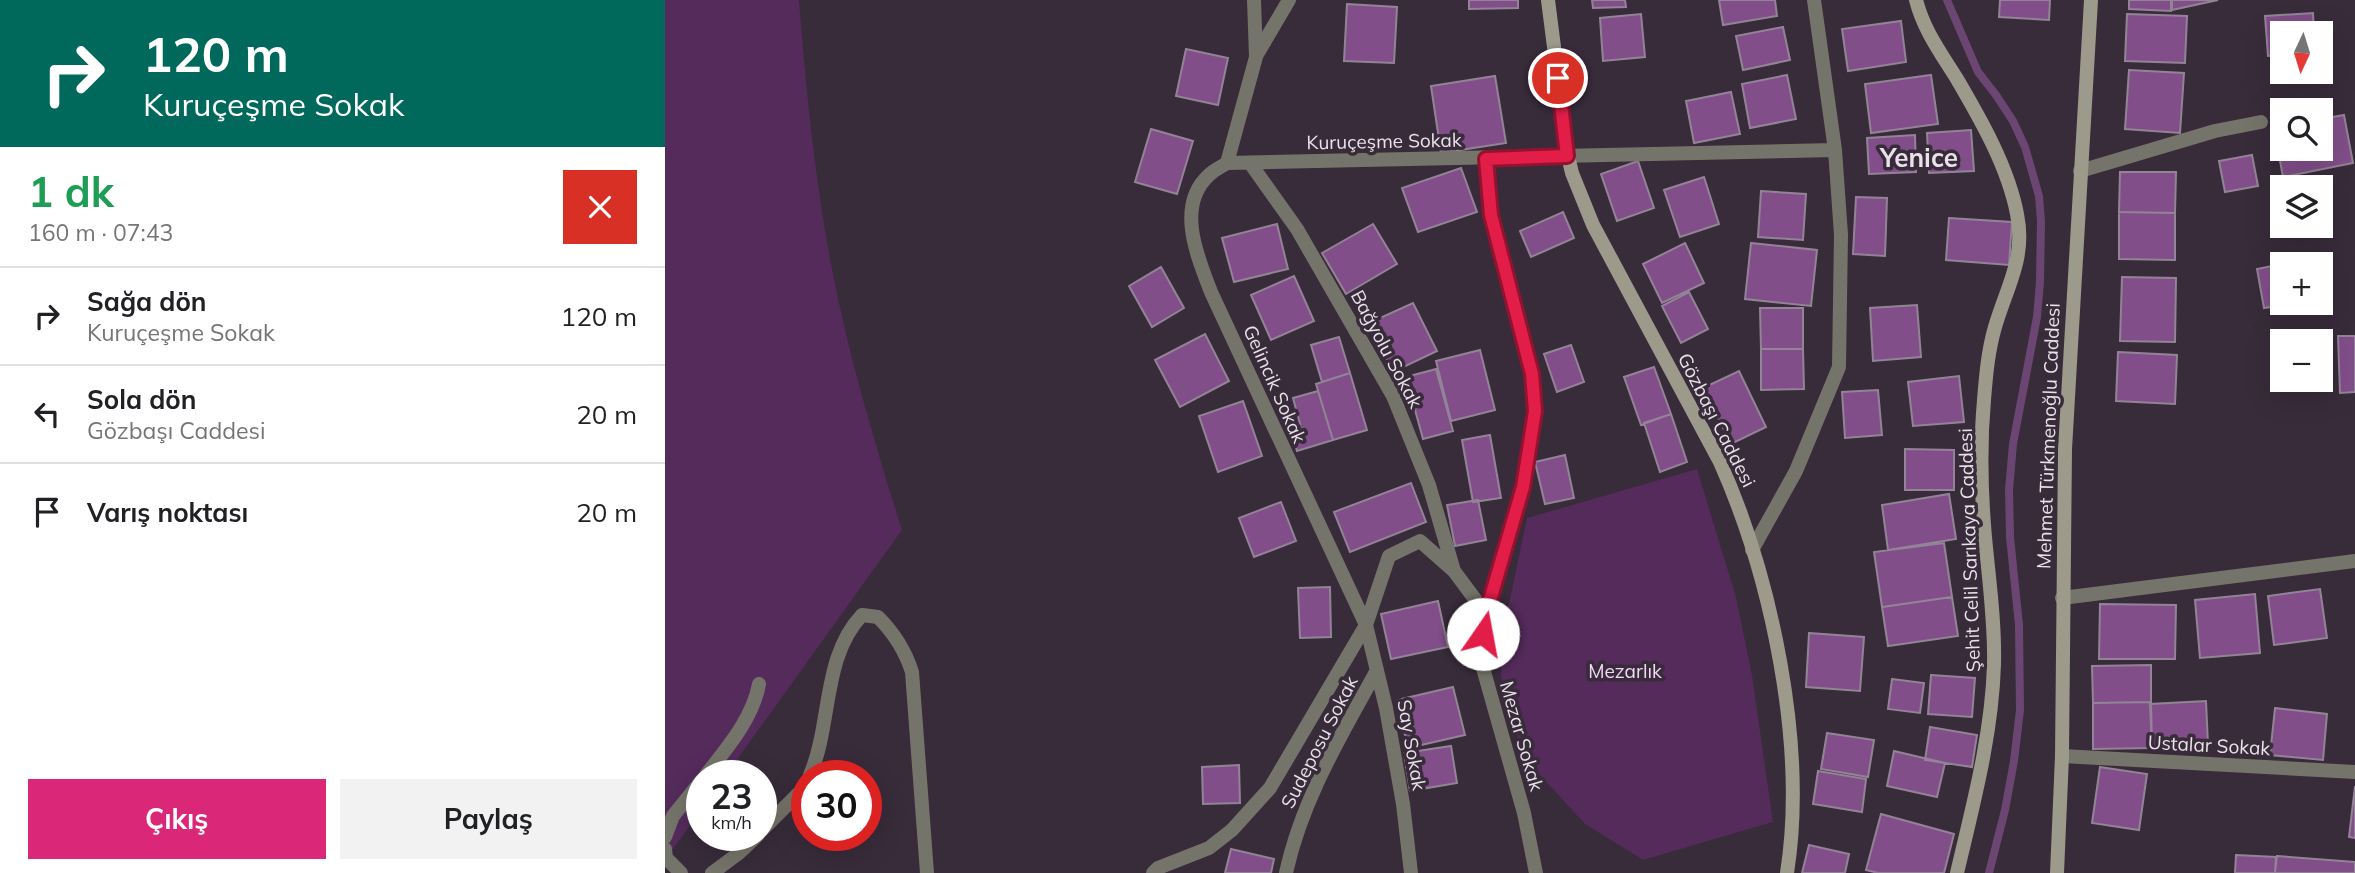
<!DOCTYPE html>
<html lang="tr">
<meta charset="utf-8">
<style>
body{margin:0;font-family:Mulish,sans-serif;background:#f2f2f2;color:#202124;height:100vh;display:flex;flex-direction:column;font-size:26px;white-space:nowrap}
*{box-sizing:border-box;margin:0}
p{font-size:23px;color:#757577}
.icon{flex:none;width:38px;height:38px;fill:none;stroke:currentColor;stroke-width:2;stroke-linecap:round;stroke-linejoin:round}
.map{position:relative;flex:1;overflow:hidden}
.drawer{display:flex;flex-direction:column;background:#fff;width:665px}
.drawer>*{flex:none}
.hud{background:#00695c;color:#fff;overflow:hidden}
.needle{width:46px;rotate:184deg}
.buttons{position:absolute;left:1605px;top:21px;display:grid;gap:14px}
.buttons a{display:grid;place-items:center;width:63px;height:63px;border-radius:0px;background:#fff;box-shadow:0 7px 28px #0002;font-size:35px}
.speed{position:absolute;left:21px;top:760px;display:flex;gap:14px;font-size:35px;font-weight:700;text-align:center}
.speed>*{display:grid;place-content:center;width:91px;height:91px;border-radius:50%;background:#fff;box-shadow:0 7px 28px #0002;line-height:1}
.speed small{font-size:18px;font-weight:400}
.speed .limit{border:10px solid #d22;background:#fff;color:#111}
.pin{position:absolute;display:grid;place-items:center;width:60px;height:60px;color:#fff;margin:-30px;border:4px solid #fff;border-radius:50%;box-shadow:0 2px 7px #0007}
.me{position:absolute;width:77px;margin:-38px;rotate:12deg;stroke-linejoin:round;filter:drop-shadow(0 0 5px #0008)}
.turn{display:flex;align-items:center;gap:24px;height:147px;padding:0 28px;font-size:32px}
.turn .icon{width:91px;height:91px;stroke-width:2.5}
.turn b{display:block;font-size:49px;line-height:60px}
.round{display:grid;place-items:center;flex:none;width:74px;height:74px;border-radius:0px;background:#f2f2f2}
.head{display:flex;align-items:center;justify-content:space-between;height:119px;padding:0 28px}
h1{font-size:42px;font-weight:700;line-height:52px;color:#1e9e55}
.primary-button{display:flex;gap:14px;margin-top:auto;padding:14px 28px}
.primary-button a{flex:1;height:80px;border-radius:0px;background:#db2777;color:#fff;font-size:28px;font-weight:700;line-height:80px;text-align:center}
.primary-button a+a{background:#f2f2f2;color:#202124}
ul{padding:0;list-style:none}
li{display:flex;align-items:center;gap:21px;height:98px;padding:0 28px;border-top:2px solid #e0e0e0}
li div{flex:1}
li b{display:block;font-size:26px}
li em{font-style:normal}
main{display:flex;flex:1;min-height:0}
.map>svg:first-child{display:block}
.green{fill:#542b5b}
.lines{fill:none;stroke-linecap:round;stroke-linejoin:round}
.stream{stroke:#6c4672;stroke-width:8}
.building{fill:#814e89;stroke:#938396;stroke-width:2}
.lane{stroke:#75746a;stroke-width:14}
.street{stroke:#75746a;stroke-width:14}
.secondary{stroke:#9b9a8b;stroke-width:14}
.route-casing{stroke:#92132f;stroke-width:18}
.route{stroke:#e11d48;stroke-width:12}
.labels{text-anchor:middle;stroke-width:7;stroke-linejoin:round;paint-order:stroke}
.street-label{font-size:19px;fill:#eae1eb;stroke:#382b3a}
.park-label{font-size:19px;fill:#f3d6f8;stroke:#382b3a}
.district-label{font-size:26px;font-weight:bold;fill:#eae1eb;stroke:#382b3a}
</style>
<main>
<section class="drawer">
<div class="hud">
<div class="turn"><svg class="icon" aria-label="right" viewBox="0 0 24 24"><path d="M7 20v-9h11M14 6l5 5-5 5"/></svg><div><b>120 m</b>Kuruçeşme Sokak</div></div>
</div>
<div class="head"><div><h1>1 dk</h1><p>160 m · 07:43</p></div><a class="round" style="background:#d93025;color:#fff"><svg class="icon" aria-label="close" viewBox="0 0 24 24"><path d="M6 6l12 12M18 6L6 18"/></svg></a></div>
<ul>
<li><svg class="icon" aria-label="right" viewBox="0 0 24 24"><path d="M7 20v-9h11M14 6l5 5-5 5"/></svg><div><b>Sağa dön</b><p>Kuruçeşme Sokak</p></div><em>120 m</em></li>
<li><svg class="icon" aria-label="left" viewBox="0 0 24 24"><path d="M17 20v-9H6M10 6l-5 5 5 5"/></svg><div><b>Sola dön</b><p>Gözbaşı Caddesi</p></div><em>20 m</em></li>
<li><svg class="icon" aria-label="arrive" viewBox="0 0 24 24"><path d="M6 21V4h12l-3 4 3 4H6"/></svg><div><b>Varış noktası</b></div><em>20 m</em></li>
</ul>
<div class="primary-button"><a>Çıkış</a><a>Paylaş</a></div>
</section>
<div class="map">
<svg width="1690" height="873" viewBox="0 0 1690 873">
<rect width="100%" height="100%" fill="#382b3a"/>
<path class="green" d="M0 0H134C141 90 150 180 167 269 184 357 210 444 237 530L61 775H37V809L0 860Z
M1032 469 1071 597 1087 675 1108 822 978 860 920 824 873 773 857 750 842 705 836 676V642L862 518Z"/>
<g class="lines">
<path class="stream" d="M1282 0 1313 72 1331 95 1348 121 1360 147 1374 196 1376 221 1375 282 1372 317 1348 444 1344 490 1345 537 1354 625 1355 710 1349 761 1340 810 1324 873"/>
</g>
<path class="building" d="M804 0H853V8L804 9Z
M927 0H960L961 7 928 8Z
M1054 0H1110L1112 16 1058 25Z
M1335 0H1385L1384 20 1334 17Z
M1464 0H1506V11L1464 9Z
M1507 0H1553L1507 10Z
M682 4 732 7 729 63 679 61Z
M1648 13 1649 33H1617V55L1603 56 1600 16Z
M976 14 980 57 938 61 935 18Z
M1462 14 1522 16 1520 63 1460 61Z
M1236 21 1241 62 1183 71 1177 29Z
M1118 27 1125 60 1078 70 1071 36Z
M521 49 563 58 553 105 511 96Z
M1464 70 1519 73 1515 133 1460 129Z
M1122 75 1131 119 1085 128 1077 84Z
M1266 75 1273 124 1206 133 1200 84Z
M830 76 841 143 776 153 766 86Z
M1066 92 1075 134 1029 143 1021 101Z
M1679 115 1688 163 1618 177 1609 128 1617 127V149H1656V119Z
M486 129 528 141 512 194 470 182Z
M1306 130 1309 171 1264 173 1262 133Z
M1250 135 1251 172 1204 174 1202 138Z
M1587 155 1593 186 1560 192 1554 161Z
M973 161 989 208 952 221 936 174Z
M796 168 812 212 753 232 737 188Z
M1455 172H1511L1510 213 1454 212Z
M1039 177 1054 224 1015 237 999 190Z
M1096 191 1141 194 1138 240 1093 237Z
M1191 197 1222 198 1220 256 1188 254Z
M898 212 909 238 866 257 855 231Z
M1454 212 1510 213V260L1454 259Z
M1284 218 1347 222 1344 265 1281 260Z
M612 224 623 269 569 282 557 238Z
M708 224 732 264 681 294 657 253Z
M1020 243 1039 283 997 303 978 264Z
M1086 243 1152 250 1146 306 1080 299Z
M1617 264V303H1630L1599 308 1592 269Z
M496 267 519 308 487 327 464 286Z
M629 276 649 321 606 340 586 295Z
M1457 277 1511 278 1510 342 1455 341Z
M1024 292 1043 329 1016 343 997 306Z
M748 303 772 351 728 372 704 323Z
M1252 305 1256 357 1208 361 1205 308Z
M1095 308H1138V349H1096Z
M540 334 564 381 515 407 490 360Z
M1673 336H1690V392L1675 393Z
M674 337 685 373 657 382 646 345Z
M906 345 919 382 892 392 879 354Z
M1096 349H1138L1139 389 1096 390Z
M815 350 830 410 786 421 771 361Z
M1453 352 1512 355 1510 404 1451 401Z
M989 367 1006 414 976 425 959 377Z
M771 369 788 431 758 439 741 377Z
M1074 371 1101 427 1066 444 1038 388Z
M685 373 702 430 668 440 651 384Z
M1294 376 1299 422 1248 426 1243 382Z
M1213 390 1217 435 1180 438 1177 392Z
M653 391 668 440 632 451 625 428 635 424 628 398Z
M578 401 597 456 553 472 534 416Z
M1006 414 1022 462 995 472 979 423Z
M825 435 836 498 808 502 797 440Z
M1240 449 1289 450V490H1240Z
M900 455 909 498 880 504 870 462Z
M746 483 761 522 685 552 669 512Z
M1284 494 1291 539 1223 550 1217 505Z
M813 500 821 540 790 546 782 505Z
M616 502 631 541 589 557 574 518Z
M1279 543 1287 597 1217 607 1209 552Z
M665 587 666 637 635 638 633 588Z
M1655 589 1662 638 1609 645 1603 596Z
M1590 594 1595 653 1535 658 1530 600Z
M1287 597 1293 636 1223 646 1217 607Z
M773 601 783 647 726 659 716 614Z
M1435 604 1511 605 1510 659H1434Z
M1144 633 1199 637 1195 691 1141 687Z
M1486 665V702L1428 703 1427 666Z
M1266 675 1310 678 1307 717 1263 714Z
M1227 679 1259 683 1255 713 1223 709Z
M788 687 800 735 743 748 732 700Z
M1541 701 1543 745 1487 748 1485 704Z
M1486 702 1487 748 1428 749V703Z
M1610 708 1662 714 1658 760 1605 755Z
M1265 727 1312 735 1307 767 1260 760Z
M1162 733 1209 740 1203 777 1156 769Z
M786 746 792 783 745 791 739 753Z
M1229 751 1280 763 1272 797 1222 786Z
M574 765 575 803 538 804 537 767Z
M1435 767 1482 774 1474 830 1427 823Z
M1153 771 1201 779 1197 812 1148 804Z
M1690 786V838L1684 837Z
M1216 814 1289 834 1279 873H1213L1201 870Z
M1144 845 1184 854 1180 873H1137Z
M566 849 609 859 606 873H560Z
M1571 855 1611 857 1610 873H1570Z
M1612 856 1690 862V873H1610Z"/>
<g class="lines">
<path class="lane" d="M1415 171 1550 131 1596 122"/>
<path class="street" d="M591 56 624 0
M821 159 826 215 867 374 870 411 858 487 821 614 814 654 859 813 871 873
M562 163C556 167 549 170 544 175 510 206 533 258 546 292L701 625 721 708 738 804 746 873
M562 163 1170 150
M562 163 591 57 589 0
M585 163 632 229 728 396 764 485 789 571
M1087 550 1131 471 1174 367 1176 235 1170 150 1149 0
M1397 598 1690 561
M1397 756 1690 772
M41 775C62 748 88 718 94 684
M145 775C167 724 157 657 197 615L213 617C230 634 240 650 247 672L262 873
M96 831 136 791 142 781
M0 837 8 816 37 780
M0 849 1 858 16 873
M47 873 74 853 93 835
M488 873 493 868 544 848 567 830 605 788 701 625 724 556 755 541 789 571 821 614
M621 873C637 799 676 736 712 670"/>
<path class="secondary" d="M883 0 903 156 907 173 928 225 1055 462C1107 579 1142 746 1122 873
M1251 0C1259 31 1276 53 1292 79 1316 120 1343 167 1352 214 1361 258 1342 286 1330 327 1323 351 1321 375 1319 400 1315 445 1316 492 1320 537 1324 580 1330 622 1329 664 1327 735 1308 805 1292 873
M1392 873 1397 756 1400 449 1426 0"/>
</g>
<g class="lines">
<g class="route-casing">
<path id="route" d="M818 634 821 614 858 487 870 411 867 374 826 215 821 159 902 156 893 78"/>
</g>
<use href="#route" class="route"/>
</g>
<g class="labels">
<g class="street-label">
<text transform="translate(719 141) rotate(-1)" y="7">Kuruçeşme Sokak</text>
<text transform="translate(722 349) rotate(62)" y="7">Bağyolu Sokak</text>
<text transform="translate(610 384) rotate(66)" y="7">Gelincik Sokak</text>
<text transform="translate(1052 420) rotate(63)" y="7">Gözbaşı Caddesi</text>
<text transform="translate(1383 436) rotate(-88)" y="7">Mehmet Türkmenoğlu Caddesi</text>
<text transform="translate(1304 550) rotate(-92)" y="7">Şehit Celil Sarıkaya Caddesi</text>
<text transform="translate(857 736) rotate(74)" y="7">Mezar Sokak</text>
<text transform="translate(654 742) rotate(-63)" y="7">Sudeposu Sokak</text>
<text transform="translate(747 745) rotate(80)" y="7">Say Sokak</text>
<text transform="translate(1544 745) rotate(3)" y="7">Ustalar Sokak</text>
</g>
<g class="park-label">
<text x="960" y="678">Mezarlık</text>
</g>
<g class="district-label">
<text x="1254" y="167">Yenice</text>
</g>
</g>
</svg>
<div class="buttons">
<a><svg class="needle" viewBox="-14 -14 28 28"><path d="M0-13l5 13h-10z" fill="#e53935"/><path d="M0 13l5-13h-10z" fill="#757577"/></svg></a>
<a><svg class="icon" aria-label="search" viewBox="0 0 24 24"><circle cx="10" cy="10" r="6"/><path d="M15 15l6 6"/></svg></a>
<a><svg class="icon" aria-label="layers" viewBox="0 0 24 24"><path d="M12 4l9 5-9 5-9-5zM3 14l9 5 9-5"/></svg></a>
<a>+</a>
<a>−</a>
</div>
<div class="speed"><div>23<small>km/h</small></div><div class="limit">30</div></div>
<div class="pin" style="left:893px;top:78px;background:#d93025"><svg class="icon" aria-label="arrive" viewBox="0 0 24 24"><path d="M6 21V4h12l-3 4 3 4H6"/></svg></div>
<svg class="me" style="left:818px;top:634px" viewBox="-20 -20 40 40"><circle r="19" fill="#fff"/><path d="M0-13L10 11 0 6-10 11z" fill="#e11d48"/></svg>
</div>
</main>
